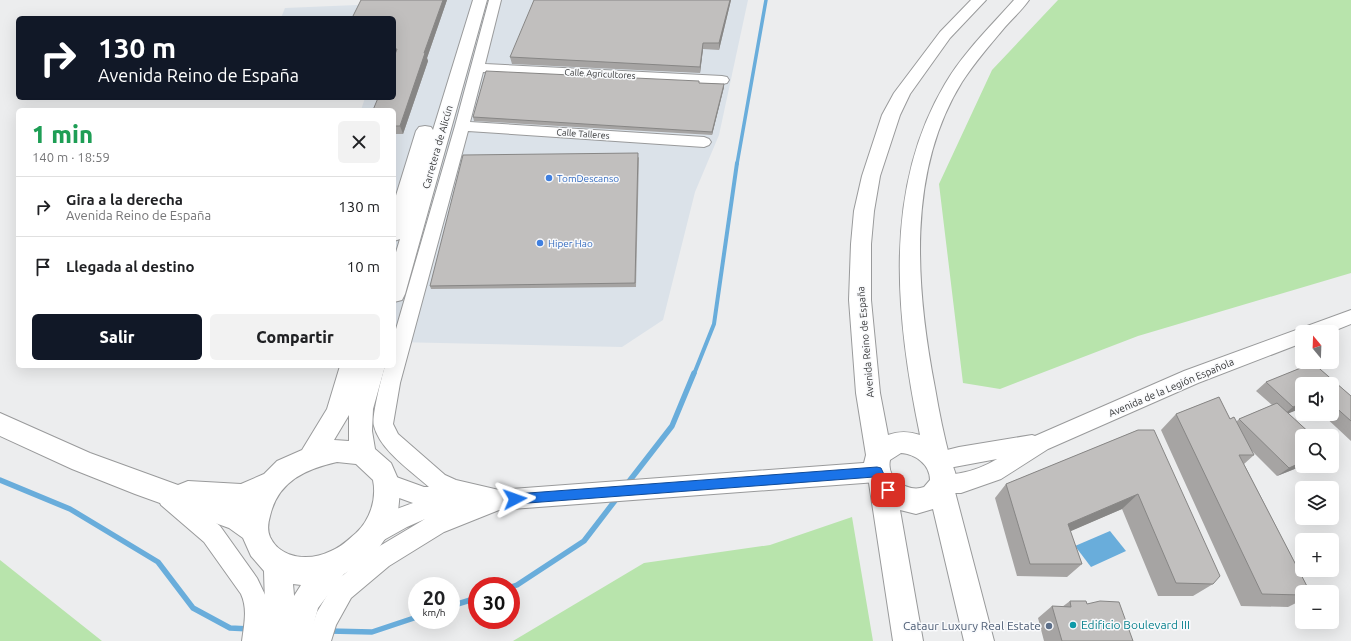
<!DOCTYPE html>
<html lang="es">
<meta charset="utf-8">
<style>
body{margin:0;font-family:Ubuntu,sans-serif;background:#f2f2f2;color:#202124;height:100vh;display:flex;flex-direction:column;font-size:15px;white-space:nowrap}
*{box-sizing:border-box;margin:0}
p{font-size:13px;color:#757577}
.icon{flex:none;width:22px;height:22px;fill:none;stroke:currentColor;stroke-width:2;stroke-linecap:round;stroke-linejoin:round}
.map{position:relative;flex:1;overflow:hidden}
.drawer{position:absolute;left:16px;top:108px;width:380px;height:260px;display:flex;flex-direction:column;background:#fff;border-radius:6px;box-shadow:0 4px 16px #0002}
.drawer>*{flex:none}
.banner{position:absolute;left:16px;top:16px;width:380px;height:84px;border-radius:6px;box-shadow:0 4px 16px #0002;background:#111827;color:#fff;overflow:hidden}
.needle{width:26px;rotate:341deg}
.controls{position:absolute;left:1295px;top:325px;display:grid;gap:8px}
.controls a{display:grid;place-items:center;width:44px;height:44px;border-radius:6px;background:#fff;box-shadow:0 4px 16px #0002;font-size:20px}
.speed{position:absolute;left:408px;top:577px;display:flex;gap:8px;font-size:20px;font-weight:700;text-align:center}
.speed>*{display:grid;place-content:center;width:52px;height:52px;border-radius:50%;background:#fff;box-shadow:0 4px 16px #0002;line-height:1}
.speed small{font-size:10px;font-weight:400}
.speed .limit{border:6px solid #d22;background:#fff;color:#111}
.pin{position:absolute;display:grid;place-items:center;width:34px;height:34px;color:#fff;margin:-17px;border-radius:8px;box-shadow:0 2px 6px #0006}
.me{position:absolute;width:44px;margin:-22px;rotate:86deg;stroke-linejoin:round;filter:drop-shadow(0 0 3px #0008)}
.turn{display:flex;align-items:center;gap:14px;height:84px;padding:0 16px;font-size:18px}
.turn .icon{width:52px;height:52px;stroke-width:2.5}
.turn b{display:block;font-size:28px;line-height:34px}
.round{display:grid;place-items:center;flex:none;width:42px;height:42px;border-radius:6px;background:#f2f2f2}
.headline{display:flex;align-items:center;justify-content:space-between;height:68px;padding:0 16px}
h1{font-size:24px;font-weight:800;line-height:30px;color:#1e9e55}
.button{display:flex;gap:8px;margin-top:auto;padding:8px 16px}
.button a{flex:1;height:46px;border-radius:6px;background:#111827;color:#fff;font-size:16px;font-weight:800;line-height:46px;text-align:center}
.button a+a{background:#f2f2f2;color:#202124}
ul{padding:0;list-style:none}
li{display:flex;align-items:center;gap:12px;height:60px;padding:0 16px;border-top:1px solid #e0e0e0}
li div{flex:1}
li b{display:block;font-size:15px}
li em{font-style:normal}
.map>svg:first-child{display:block}
.built{fill:#dbe2e9}
.green{fill:#b8e4ac}
.water{fill:#69addb}
.lines{fill:none;stroke-linecap:round;stroke-linejoin:round}
.stream-far2{stroke:#69addb;stroke-width:3.5}
.stream-far1{stroke:#69addb;stroke-width:4}
.stream{stroke:#69addb;stroke-width:5.5}
.minor-casing{stroke:#999a9b;stroke-width:2}
.tertiary-casing{stroke:#999a9b;stroke-width:2}
.secondary-casing{stroke:#999a9b;stroke-width:2}
.minor{fill:#fff;fill-rule:evenodd}
.tertiary{fill:#fff;fill-rule:evenodd}
.secondary{fill:#fff;fill-rule:evenodd}
.wall{fill:#a6a4a3}
.shaded-wall{fill:#878685}
.building{fill:#c1bfbe;stroke:#878685}
.route{fill:#1a73e8;stroke:#114b97}
.shop-dot{fill:#3f7fe0;stroke:#f9fafc;stroke-width:1.5}
.culture-dot{fill:#0f9aa8;stroke:#f9fafc;stroke-width:1.5}
.service-dot{fill:#5c6f8a;stroke:#f9fafc;stroke-width:1.5}
.labels{text-anchor:middle;stroke-width:3;stroke-linejoin:round;paint-order:stroke}
.far-street-label{font-size:9px;fill:#353637;stroke:#f9fafc}
.street-label{font-size:10px;fill:#353637;stroke:#f9fafc}
.shop-label{font-size:10px;fill:#366cbe;stroke:#f9fafc;text-anchor:start}
.near-culture-label{font-size:12px;fill:#0d838f;stroke:#f9fafc;text-anchor:start}
.near-service-label{font-size:12px;fill:#4e5e75;stroke:#f9fafc;text-anchor:end}
</style>
<div class="map">
<svg width="1351" height="641" viewBox="0 0 1351 641">
<rect width="100%" height="100%" fill="#ecedee"/>
<path class="built" d="M406 0H748L719 135 695 192 663 320 622 347 394 342V110H361L365 98H394V18H281L285 8 404 3Z"/>
<path class="green" d="M1058 0H1351V273L1138 336 1000 389 963 383 939 184 992 70Z
M852 517 873 641H513L644 563 770 545Z
M0 560 102 641H0Z"/>
<path class="water" d="M1110 531 1126 551 1091 567 1075 546Z"/>
<g class="lines">
<path class="stream-far2" d="M737 164 766 0"/>
<path class="stream-far1" d="M694 374 714 324 737 163"/>
<path class="stream" d="M0 480 70 509 158 562 193 608 230 628 250 629
M627 484 672 426 694 373
M511 587 517 585 584 541 617 498
M451 606 477 598
M329 631 372 632 417 617"/>
<g class="minor-casing">
<path id="minor" d="M489 0H501L485 64 722 76 727 77 729 80 727 83 722 84 483 72 470 122 704 137 709 139 711 142 709 145 704 147 468 131 400 383 393 424 398 434 445 475 456 480 499 490 877 462 884 465 888 472 884 479 877 482 499 510 444 532 389 566 351 598 336 625 331 641H307L317 612 335 582 373 550 425 519 407 527 373 546 365 543 362 535C369 518 396 509 413 503L380 491 377 484 380 477 388 474 424 487H429C411 471 380 450 374 426 371 418 382 376 385 366H394V336L455 126Z
M1351 310V324L1331 332H1302V343L1198 383 1048 449 1001 479 961 493H943L935 490 932 483 935 476C944 473 952 475 961 473 973 471 987 465 997 459L938 470 931 468 928 461 931 454 959 447 1032 435 1035 436 1184 371Z
M169 488 177 491 220 526 257 578 268 601 269 617 266 641H242C244 625 248 609 241 594L204 542 161 505 158 498 161 491Z"/>
</g>
<g class="tertiary-casing">
<path id="tertiary" d="M971 0H986L950 38 910 94 900 115 880 176 874 211 871 244V300L880 393 888 435C899 431 908 431 920 435 896 320 882 190 945 84 963 53 990 27 1014 0H1029C1022 10 1013 18 1005 27 990 45 975 62 962 82 906 172 916 289 935 388 939 412 944 436 950 459 952 465 955 470 956 476 956 480 955 484 954 488L994 641H964L933 509 916 514 900 510 923 641H893L869 483 863 467 866 455 856 393 849 300 851 244 854 211 862 176 882 115 894 93 940 32ZM901 453C915 454 930 464 930 480L924 487C908 493 886 479 890 460Z"/>
</g>
<g class="secondary-casing">
<path id="secondary" d="M473 0H487L405 294 402 300 394 302V259L400 239 394 241V202L416 131 419 127 425 126 431 127 433 130Z
M340 366H385L373 409 372 431 375 449 391 463 398 479 400 491 398 512 387 536 378 549 366 561 344 574 318 608 309 641H257L265 604 264 571 251 556 243 538 229 528 135 494 72 469 0 436V413L90 453 178 485 188 481 241 484 264 474 277 461 302 450 327 409ZM349 415V441L334 440ZM337 462 356 464 373 480C377 499 370 520 356 533 348 540 341 547 331 551 311 561 281 560 270 537 267 530 268 523 270 516 278 481 306 469 337 462ZM293 584 301 585 294 596V595Z"/>
</g>
<use href="#minor" class="minor"/>
<use href="#tertiary" class="tertiary"/>
<use href="#secondary" class="secondary"/>
</g>
<path class="wall" d="M361 0H447L427 58 428 61 403 134H394V110L377 100H365L364 98H394V18Z
M731 0 719 50 703 49 700 73 512 64 510 57Z
M699 83 724 87 712 135 474 121 473 117Z
M639 157 636 287 431 289 430 286Z
M1313 363 1351 396V441L1322 414H1332V384H1302V408L1288 413 1313 436H1302V466L1277 476 1251 450 1254 455 1244 464 1310 592H1302V600L1288 607 1241 606 1161 430 1176 414 1219 397 1230 419 1234 417 1236 422 1239 419 1272 405 1256 391 1266 382Z
M1138 430 1213 584 1193 596H1158L1122 509 1070 531 1082 564 1067 577 1017 576 995 498 1006 484Z
M1070 601 1087 604 1133 641H1044L1038 618 1052 606 1062 607Z"/>
<path class="shaded-wall" d="M443 0H447L427 58 428 61 403 134 400 126 424 53Z
M730 0H731L719 50V43Z
M703 43V49L700 73V67Z
M724 84V87L712 135V132Z
M1302 403V408L1282 416 1293 407Z
M1302 462V466L1277 476 1289 468Z
M1138 494 1122 509 1055 538 1068 524Z"/>
<path class="building" d="M361 0H443L424 53H425L400 126H394V110H373L378 98H394V57L397 49H394V18H352Z
M534 0H730L719 43H703L700 67 510 57Z
M486 71 699 81V83L724 84 712 132 473 117Z
M638 153 635 283 430 286 463 155Z
M1313 363 1351 396V421L1332 404V384H1302V403L1293 407 1266 382Z
M1219 397 1230 419 1234 417 1254 455H1239L1310 592H1302V595L1262 594 1176 414Z
M1277 403 1313 436H1302V462L1289 468 1239 419Z
M1138 430H1154L1220 576 1213 584 1176 583 1138 494 1068 524 1082 564H1030L1006 484Z
M1070 601H1086L1087 604 1100 601 1119 602 1133 641H1062L1052 606 1071 607Z"/>
<path class="route" d="M877 467 881 468C884 476 890 483 893 490L892 494 888 495C880 492 877 484 874 477L515 504 511 502 509 499 511 495 515 494Z"/>
<g class="shop-dot">
<circle cx="549" cy="178" r="4"/>
<circle cx="540" cy="243" r="4"/>
</g>
<circle class="culture-dot" cx="1073" cy="625" r="4"/>
<circle class="service-dot" cx="1049" cy="626" r="4"/>
<g class="labels">
<g class="far-street-label">
<text transform="translate(600 74) rotate(3)" y="3">Calle Agricultores</text>
<text transform="translate(583 134) rotate(4)" y="3">Calle Talleres</text>
</g>
<g class="street-label">
<text transform="translate(437 147) rotate(-74)" y="4">Carretera de Alicún</text>
<text transform="translate(865 342) rotate(-95)" y="4">Avenida Reino de España</text>
<text transform="translate(1171 387) rotate(-23)" y="4">Avenida de la Legión Española</text>
</g>
<g class="shop-label">
<text x="557" y="182">TomDescanso</text>
<text x="548" y="247">Hiper Hao</text>
</g>
<g class="near-culture-label">
<text x="1081" y="629">Edificio Boulevard III</text>
</g>
<g class="near-service-label">
<text x="1041" y="630">Cataur Luxury Real Estate</text>
</g>
</g>
</svg>
<div class="controls">
<a><svg class="needle" viewBox="-14 -14 28 28"><path d="M0-13l5 13h-10z" fill="#e53935"/><path d="M0 13l5-13h-10z" fill="#757577"/></svg></a>
<a><svg class="icon" aria-label="sound" viewBox="0 0 24 24"><path d="M4 9h4l5-4v14l-5-4H4zM17 9q2 3 0 6"/></svg></a>
<a><svg class="icon" aria-label="search" viewBox="0 0 24 24"><circle cx="10" cy="10" r="6"/><path d="M15 15l6 6"/></svg></a>
<a><svg class="icon" aria-label="layers" viewBox="0 0 24 24"><path d="M12 4l9 5-9 5-9-5zM3 14l9 5 9-5"/></svg></a>
<a>+</a>
<a>−</a>
</div>
<div class="speed"><div>20<small>km/h</small></div><div class="limit">30</div></div>
<div class="pin" style="left:888px;top:490px;background:#d93025"><svg class="icon" aria-label="arrive" viewBox="0 0 24 24"><path d="M6 21V4h12l-3 4 3 4H6"/></svg></div>
<svg class="me" style="left:515px;top:499px" viewBox="-20 -20 40 40"><path d="M0-17L14 15 0 8-14 15z" fill="#1a73e8" stroke="#fff" stroke-width="4"/></svg>
<div class="banner">
<div class="turn"><svg class="icon" aria-label="right" viewBox="0 0 24 24"><path d="M7 20v-9h11M14 6l5 5-5 5"/></svg><div><b>130 m</b>Avenida Reino de España</div></div>
</div>
<section class="drawer">
<div class="headline"><div><h1>1 min</h1><p>140 m · 18:59</p></div><a class="round"><svg class="icon" aria-label="close" viewBox="0 0 24 24"><path d="M6 6l12 12M18 6L6 18"/></svg></a></div>
<ul>
<li><svg class="icon" aria-label="right" viewBox="0 0 24 24"><path d="M7 20v-9h11M14 6l5 5-5 5"/></svg><div><b>Gira a la derecha</b><p>Avenida Reino de España</p></div><em>130 m</em></li>
<li><svg class="icon" aria-label="arrive" viewBox="0 0 24 24"><path d="M6 21V4h12l-3 4 3 4H6"/></svg><div><b>Llegada al destino</b></div><em>10 m</em></li>
</ul>
<div class="button"><a>Salir</a><a>Compartir</a></div>
</section>
</div>
